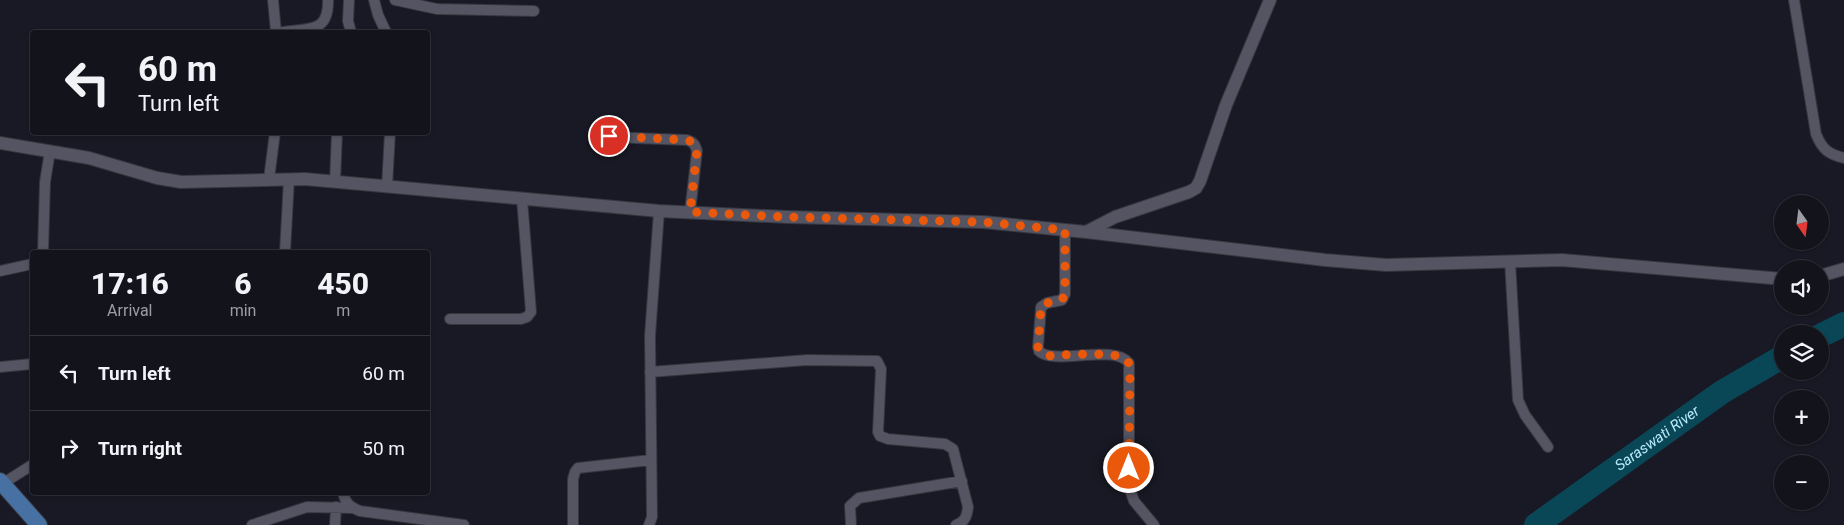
<!DOCTYPE html>
<meta charset="utf-8">
<style>
body{margin:0;font-family:Roboto,sans-serif;background:#1c1c25;color:#f1f3f6;height:100vh;display:flex;flex-direction:column;font-size:19px;white-space:nowrap}
*{box-sizing:border-box;margin:0}
p{font-size:16px;color:#9d9ea3}
.icon{flex:none;width:28px;height:28px;fill:none;stroke:currentColor;stroke-width:2;stroke-linecap:round;stroke-linejoin:round}
.map{position:relative;flex:1;overflow:hidden}
.drawer{position:absolute;left:30px;top:250px;width:400px;height:245px;display:flex;flex-direction:column;background:#13131c;border-radius:5px;box-shadow:0 1px 4px #0004,0 0 0 1px #32323b}
.drawer>*{flex:none}
.guide{position:absolute;left:30px;top:30px;width:400px;height:105px;border-radius:5px;box-shadow:0 1px 4px #0004,0 0 0 1px #32323b;background:#13131c;color:#f1f3f6;overflow:hidden}
.needle{width:32px;rotate:166deg}
.fabs{position:absolute;left:1774px;top:195px;display:grid;gap:10px}
.fabs a{display:grid;place-items:center;width:55px;height:55px;border-radius:50%;background:#13131c;box-shadow:0 1px 4px #0004,0 0 0 1px #32323b;font-size:25px}
.pin{position:absolute;display:grid;place-items:center;width:42px;height:42px;color:#fff;margin:-21px;border:2px solid #fff;border-radius:50%;box-shadow:0 1px 5px #0007}
.me{position:absolute;width:55px;margin:-28px;rotate:0deg;stroke-linejoin:round;filter:drop-shadow(0 0 4px #0008)}
.turn{display:flex;align-items:center;gap:18px;height:105px;padding:0 25px;font-size:22px}
.turn .icon{width:65px;height:65px;stroke-width:2.5}
.turn b{display:block;font-size:35px;line-height:42px}
.eta{display:flex;justify-content:space-evenly;align-items:center;height:85px;text-align:center}
.eta b{font-size:30px;font-weight:800;line-height:35px}
ul{padding:0;list-style:none}
li{display:flex;align-items:center;gap:15px;height:75px;padding:0 25px;border-top:1px solid #32323b}
li div{flex:1}
li b{display:block;font-size:19px}
li em{font-style:normal}
.map>svg:first-child{display:block}
.lines{fill:none;stroke-linecap:round;stroke-linejoin:round}
.river{stroke:#094757;stroke-width:24}
.minor-casing{stroke:#36363f;stroke-width:12}
.tertiary-casing{stroke:#36363f;stroke-width:14}
.primary-casing{stroke:#36363f;stroke-width:18}
.minor{stroke:#545462;stroke-width:10}
.tertiary{stroke:#545462;stroke-width:12}
.primary{stroke:#4771a3;stroke-width:16}
.route{stroke:#ea580c;stroke-width:9;stroke-dasharray:0 16.2}
.labels{text-anchor:middle;stroke-width:4;stroke-linejoin:round;paint-order:stroke}
.water-label{font-size:15px;font-style:italic;fill:#b8eafa;stroke:#05050a}
</style>
<div class="map">
<svg width="1844" height="525" viewBox="0 0 1844 525">
<rect width="100%" height="100%" fill="#191925"/>
<g class="lines">
<g class="river">
<path d="M1820 336 1844 324"/>
<path id="s1" d="M1536 525 1722 392 1782 357"/>
</g>
<g class="minor-casing">
<path id="minor" d="M273 0 276 32
M349 0 348 21 351 32
M374 0 378 15 386 32
M395 0 437 9 534 11
M1794 0 1816 134C1822 149 1828 154 1844 158
M283 32C309 28 329 33 328 0
M609 137 687 140C693 142 695 144 697 151L690 212
M269 179 275 132
M335 182 337 132
M387 187 390 132
M1065 230V294L1062 300 1047 303 1041 307 1038 347 1039 351C1053 366 1114 343 1129 363V487L1134 501 1154 525
M43 252 45 182 50 151
M285 252 289 179
M1510 261 1518 400 1525 415 1548 447
M0 271 32 264
M450 319H521L527 317 531 312 522 199
M0 367 32 364
M650 372 807 360 877 361 881 369 878 432 880 436 888 439 945 444 953 449 968 507C967 516 965 522 956 525
M2 484 32 465
M343 492C345 503 350 507 360 511L464 525
M252 525 307 507 351 508
M335 525 336 507
M573 525V479L575 472 578 468 651 460
M649 525 652 517 650 336 659 211
M851 525 850 506 859 498 962 481"/>
</g>
<g class="tertiary-casing">
<path id="tertiary" d="M0 143 89 158 157 178 181 182 305 179 659 211 788 217 983 222 1086 232 1325 260 1386 265 1562 260 1782 279
M1086 232 1115 217 1189 192 1196 188 1200 181 1226 105 1270 0
M1820 276 1844 269"/>
</g>
<g class="primary-casing">
<path id="primary" d="M0 481 39 525"/>
</g>
<use href="#minor" class="minor"/>
<use href="#tertiary" class="tertiary"/>
<use href="#primary" class="primary"/>
</g>
<g class="lines">
<path class="route" d="M609 136 687 140C693 142 695 144 697 151L690 212 788 217 983 222 1065 230V294L1062 300 1047 303 1041 307 1038 347 1043 354 1047 356C1061 355 1117 351 1126 359 1130 363 1130 369 1130 374L1129 468"/>
</g>
<g class="labels">
<g class="water-label">
<text dy="5" stroke="none"><textPath href="#s1" startOffset="149">Saraswati River</textPath></text>
</g>
</g>
</svg>
<div class="fabs">
<a><svg class="needle" viewBox="-14 -14 28 28"><path d="M0-13l5 13h-10z" fill="#e53935"/><path d="M0 13l5-13h-10z" fill="#9d9ea3"/></svg></a>
<a><svg class="icon" aria-label="sound" viewBox="0 0 24 24"><path d="M4 9h4l5-4v14l-5-4H4zM17 9q2 3 0 6"/></svg></a>
<a><svg class="icon" aria-label="layers" viewBox="0 0 24 24"><path d="M12 4l9 5-9 5-9-5zM3 14l9 5 9-5"/></svg></a>
<a>+</a>
<a>−</a>
</div>
<div class="pin" style="left:609px;top:136px;background:#d93025"><svg class="icon" aria-label="arrive" viewBox="0 0 24 24"><path d="M6 21V4h12l-3 4 3 4H6"/></svg></div>
<svg class="me" style="left:1129px;top:468px" viewBox="-20 -20 40 40"><circle r="17" fill="#ea580c" stroke="#fff" stroke-width="3"/><path d="M0-11L8 9 0 5-8 9z" fill="#fff"/></svg>
<div class="guide">
<div class="turn"><svg class="icon" aria-label="left" viewBox="0 0 24 24"><path d="M17 20v-9H6M10 6l-5 5 5 5"/></svg><div><b>60 m</b>Turn left</div></div>
</div>
<section class="drawer">
<div class="eta">
<div><b>17:16</b><p>Arrival</p></div>
<div><b>6</b><p>min</p></div>
<div><b>450</b><p>m</p></div>
</div>
<ul>
<li><svg class="icon" aria-label="left" viewBox="0 0 24 24"><path d="M17 20v-9H6M10 6l-5 5 5 5"/></svg><div><b>Turn left</b></div><em>60 m</em></li>
<li><svg class="icon" aria-label="right" viewBox="0 0 24 24"><path d="M7 20v-9h11M14 6l5 5-5 5"/></svg><div><b>Turn right</b></div><em>50 m</em></li>
</ul>
</section>
</div>
